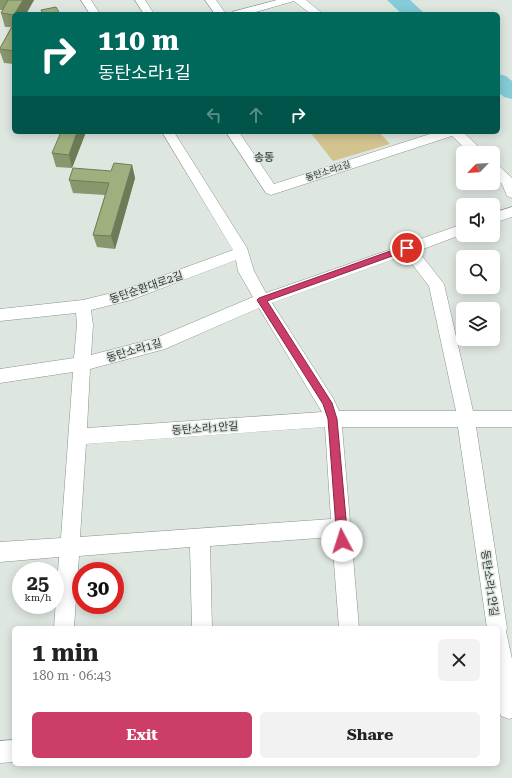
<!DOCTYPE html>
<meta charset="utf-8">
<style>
body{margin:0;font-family:"Roboto Serif","Noto Sans KR",serif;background:#f2f2f2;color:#222;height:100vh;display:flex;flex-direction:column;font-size:15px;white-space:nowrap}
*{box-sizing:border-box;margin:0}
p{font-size:13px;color:#767676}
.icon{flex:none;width:22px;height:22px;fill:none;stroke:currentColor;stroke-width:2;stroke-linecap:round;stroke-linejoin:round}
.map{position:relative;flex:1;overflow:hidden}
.sheet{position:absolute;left:12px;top:626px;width:488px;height:140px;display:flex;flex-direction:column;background:#fff;border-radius:6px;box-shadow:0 2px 10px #0003}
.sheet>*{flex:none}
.hud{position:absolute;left:12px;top:12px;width:488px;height:122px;border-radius:6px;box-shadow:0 2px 10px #0003;background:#00695c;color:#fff;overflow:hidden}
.needle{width:26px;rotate:245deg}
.buttons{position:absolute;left:456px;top:146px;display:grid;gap:8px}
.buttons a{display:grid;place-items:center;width:44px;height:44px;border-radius:6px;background:#fff;box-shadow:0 2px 10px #0003;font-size:20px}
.speed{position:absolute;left:12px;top:562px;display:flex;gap:8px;font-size:20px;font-weight:700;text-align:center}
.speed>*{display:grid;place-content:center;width:52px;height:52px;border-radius:50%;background:#fff;box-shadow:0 2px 10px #0003;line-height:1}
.speed small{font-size:10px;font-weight:400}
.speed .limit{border:6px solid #d22;background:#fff;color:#111}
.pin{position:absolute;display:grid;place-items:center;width:34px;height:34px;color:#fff;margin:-17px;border:2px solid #fff;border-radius:50%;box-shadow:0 1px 4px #0007}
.me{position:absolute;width:44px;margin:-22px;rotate:355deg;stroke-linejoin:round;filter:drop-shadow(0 0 3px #0008)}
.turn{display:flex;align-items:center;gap:14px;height:84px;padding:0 20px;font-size:18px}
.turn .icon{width:52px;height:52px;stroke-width:2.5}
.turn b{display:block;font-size:28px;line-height:34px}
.lanes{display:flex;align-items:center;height:38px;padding:0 20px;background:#0003;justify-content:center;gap:20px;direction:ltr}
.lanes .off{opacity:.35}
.round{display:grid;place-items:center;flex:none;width:42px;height:42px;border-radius:6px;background:#f2f2f2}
.head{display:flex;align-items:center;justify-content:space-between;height:68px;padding:0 20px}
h1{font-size:24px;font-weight:700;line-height:30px}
.primary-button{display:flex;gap:8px;margin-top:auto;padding:8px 20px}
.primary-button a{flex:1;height:46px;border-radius:6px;background:#cc3e68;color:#fff;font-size:16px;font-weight:700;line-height:46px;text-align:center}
.primary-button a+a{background:#f2f2f2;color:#222}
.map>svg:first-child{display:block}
.green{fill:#d2c38f}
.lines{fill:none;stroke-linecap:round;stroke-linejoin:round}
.river{fill:#85cbd8;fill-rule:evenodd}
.minor-casing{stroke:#8c938d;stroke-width:1}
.minor{fill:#fff;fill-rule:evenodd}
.wall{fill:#89976c}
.shaded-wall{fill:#6f7b58}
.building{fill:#9fb07e;stroke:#6f7b58}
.route{fill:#cc3e68;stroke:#852844}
.labels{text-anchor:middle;stroke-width:3;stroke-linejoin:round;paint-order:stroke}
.far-street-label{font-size:9px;fill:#343735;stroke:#dee6e0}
.far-quarter-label{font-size:11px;font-weight:bold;fill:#525954;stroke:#dee6e0}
.street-label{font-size:11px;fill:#343735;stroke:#dee6e0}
</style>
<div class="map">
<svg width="512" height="778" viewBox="0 0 512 778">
<rect width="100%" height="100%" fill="#dee6e0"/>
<path class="green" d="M310 132H379L390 144 333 161Z"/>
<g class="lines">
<path class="river" d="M387 0H410L425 14H402Z
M498 74 506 76 512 81V99L504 97 498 92Z"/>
<g class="minor-casing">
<path id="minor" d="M81 0H91L100 14H90Z
M135 0H145L154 14H144Z
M205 0H216L226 14H215Z
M277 0H306L323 14H311L294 1 249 14H231L232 12Z
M162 132H174L247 248 254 271 266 293 463 224V234L418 251 444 284 473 411H512V427H476L507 628 506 631 512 659V718L509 719 501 716 498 708V628H487L458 427H342L359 628H339L332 537 210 546 212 628H192L190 547 79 556 74 628H54L59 557 0 562V542L61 538 73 372 0 383V369L74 358 77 325 76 313 0 321V309L83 300 124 290 233 250ZM405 255 429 286 456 411H339L333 398 272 303ZM236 260 238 271 253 297 156 338 91 355 93 325 91 310 131 300ZM259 308 322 412 87 428 90 369 165 349ZM325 427 331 519 80 537 86 444Z
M226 132H239L274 184 436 132H463L485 153H470L452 136 271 195 266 193Z
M493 163 498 165 512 178V198L507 196 502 184 493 176Z
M512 207V217L493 223V213Z
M14 740V762L0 763V741Z"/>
</g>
<use href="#minor" class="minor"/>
</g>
<path class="wall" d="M0 0H34L26 14H14V64L4 63 0 52V48L11 27H5L1 13 3 10H0Z
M86 132 72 168 56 167 52 153Z
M132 165 135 178 115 249 97 247 93 235 105 195 73 193 69 180 111 171Z"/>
<path class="shaded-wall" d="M23 0H34L26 14H15Z
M77 132H86L72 168 69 155Z
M132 165 135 178 115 249 111 236Z"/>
<path class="building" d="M8 0H23L14 15 1 13Z
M56 7 60 14H43L41 10Z
M12 27H14V51L0 49V48Z
M61 132H77L69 155 52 153Z
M114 163 132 165 111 236 93 235 109 183 69 180 73 168 111 171Z"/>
<path class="route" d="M407 245 411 248 409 250 267 301 332 403 337 419 348 541 346 545 342 546 339 545 337 541 328 419 323 404 257 300 259 298Z"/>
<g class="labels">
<g class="far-street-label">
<text transform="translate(328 171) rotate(-18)" y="3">동탄소라2길</text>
</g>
<g class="far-quarter-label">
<text x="264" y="161">송동</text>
</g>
<g class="street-label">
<text transform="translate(146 287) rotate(-19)" y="4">동탄순환대로2길</text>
<text transform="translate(134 350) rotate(-16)" y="4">동탄소라1길</text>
<text transform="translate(205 428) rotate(-4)" y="4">동탄소라1안길</text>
<text transform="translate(490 583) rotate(82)" y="4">동탄소라1안길</text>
</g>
</g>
</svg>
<div class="buttons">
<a><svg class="needle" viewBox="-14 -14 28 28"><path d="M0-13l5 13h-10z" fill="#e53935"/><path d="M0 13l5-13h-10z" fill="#767676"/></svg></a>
<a><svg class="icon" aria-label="sound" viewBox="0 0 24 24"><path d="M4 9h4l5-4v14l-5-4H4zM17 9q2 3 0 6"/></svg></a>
<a><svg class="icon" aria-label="search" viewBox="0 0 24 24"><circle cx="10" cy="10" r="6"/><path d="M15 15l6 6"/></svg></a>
<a><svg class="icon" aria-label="layers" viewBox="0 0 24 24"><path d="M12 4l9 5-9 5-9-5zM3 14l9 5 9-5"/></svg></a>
</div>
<div class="speed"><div>25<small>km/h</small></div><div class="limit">30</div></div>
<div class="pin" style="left:407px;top:248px;background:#d93025"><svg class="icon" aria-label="arrive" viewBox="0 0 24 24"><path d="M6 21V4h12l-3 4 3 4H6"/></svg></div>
<svg class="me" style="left:342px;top:541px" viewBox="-20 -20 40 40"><circle r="19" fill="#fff"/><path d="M0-13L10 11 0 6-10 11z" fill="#cc3e68"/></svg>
<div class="hud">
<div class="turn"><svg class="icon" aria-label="right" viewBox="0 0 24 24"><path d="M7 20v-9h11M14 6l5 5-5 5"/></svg><div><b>110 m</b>동탄소라1길</div></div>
<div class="lanes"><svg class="icon off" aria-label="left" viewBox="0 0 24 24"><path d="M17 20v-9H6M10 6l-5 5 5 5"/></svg><svg class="icon off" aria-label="ahead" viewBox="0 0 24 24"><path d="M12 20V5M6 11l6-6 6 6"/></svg><svg class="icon" aria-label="right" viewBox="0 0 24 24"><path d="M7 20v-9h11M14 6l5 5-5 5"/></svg></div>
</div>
<section class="sheet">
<div class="head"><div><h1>1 min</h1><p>180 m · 06:43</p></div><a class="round"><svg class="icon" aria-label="close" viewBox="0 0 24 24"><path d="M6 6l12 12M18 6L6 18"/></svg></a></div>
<div class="primary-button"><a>Exit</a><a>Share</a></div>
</section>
</div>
